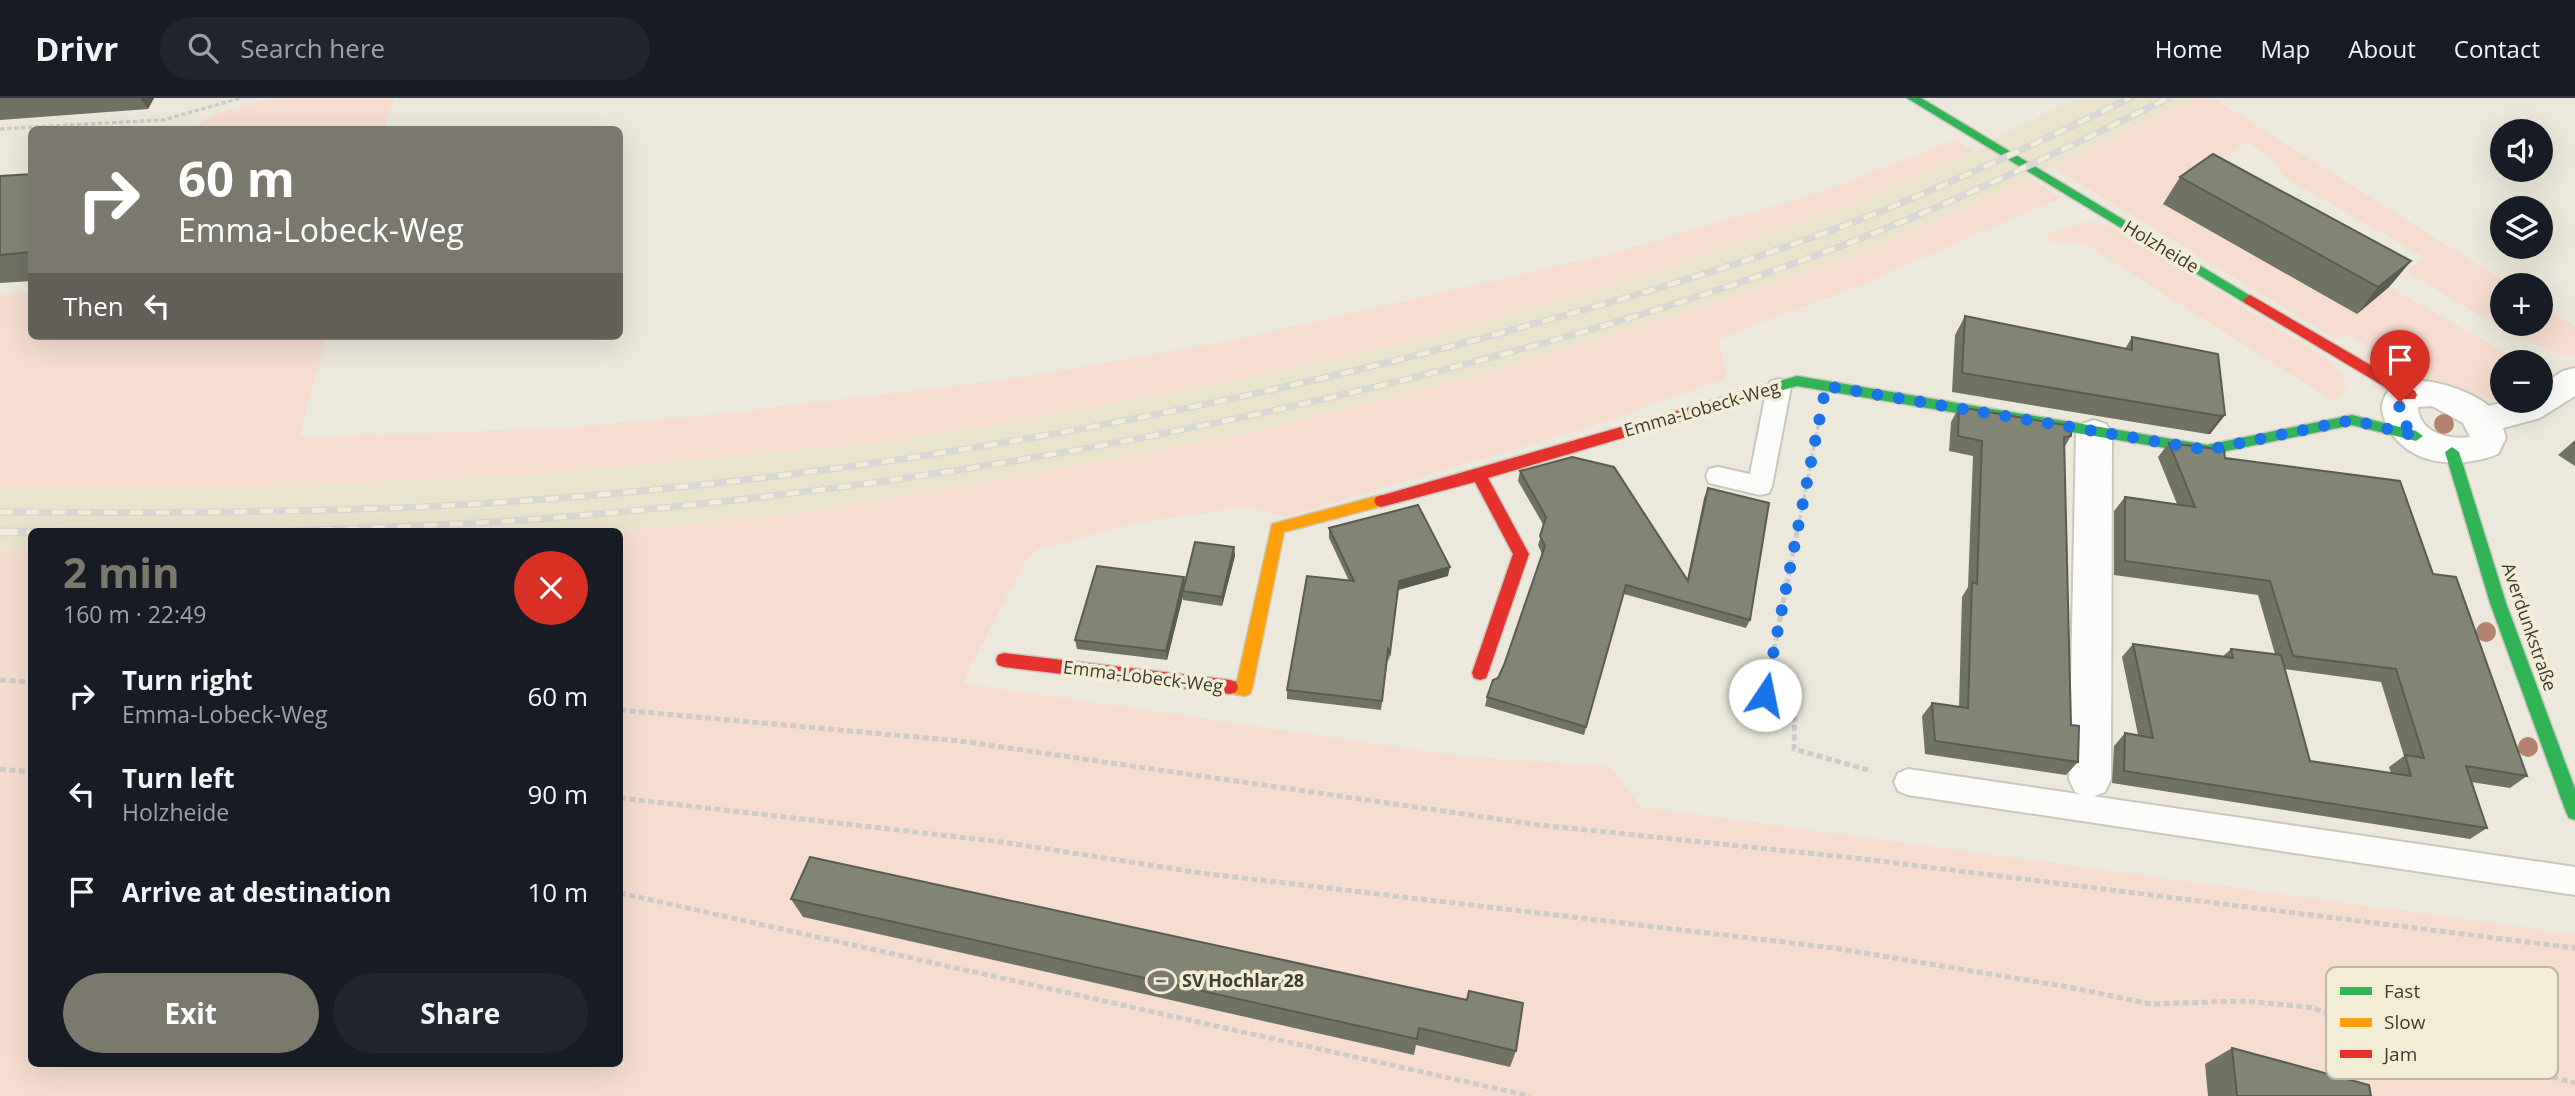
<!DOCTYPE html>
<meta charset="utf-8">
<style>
body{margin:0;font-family:"Open Sans",sans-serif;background:#20242c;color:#f1f3f6;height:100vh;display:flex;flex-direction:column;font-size:26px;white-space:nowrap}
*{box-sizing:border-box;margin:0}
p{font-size:23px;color:#9ea1a6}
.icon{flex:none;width:38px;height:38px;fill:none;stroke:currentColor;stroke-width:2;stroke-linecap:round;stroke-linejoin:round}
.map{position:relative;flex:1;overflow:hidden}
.sheet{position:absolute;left:28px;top:430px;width:595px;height:539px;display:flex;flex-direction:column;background:#171b24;border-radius:10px;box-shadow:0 7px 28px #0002}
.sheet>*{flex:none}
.banner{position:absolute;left:28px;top:28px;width:595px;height:214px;border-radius:10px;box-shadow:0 7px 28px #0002;background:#7b786e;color:#fff;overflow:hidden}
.tools{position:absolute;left:2490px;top:21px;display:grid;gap:14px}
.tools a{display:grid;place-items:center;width:63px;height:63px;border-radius:50%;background:#171b24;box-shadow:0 7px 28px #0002;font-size:35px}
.pin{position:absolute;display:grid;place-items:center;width:60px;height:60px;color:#fff;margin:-72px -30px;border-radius:50% 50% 50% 0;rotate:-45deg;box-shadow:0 0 7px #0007}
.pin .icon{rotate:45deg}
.me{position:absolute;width:77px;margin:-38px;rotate:11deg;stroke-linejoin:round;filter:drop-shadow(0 0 5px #0008)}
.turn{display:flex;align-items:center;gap:24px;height:147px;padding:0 35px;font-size:32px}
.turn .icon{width:91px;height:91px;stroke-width:2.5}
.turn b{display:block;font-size:49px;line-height:60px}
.then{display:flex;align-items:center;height:66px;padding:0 35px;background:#0003;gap:14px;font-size:26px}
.round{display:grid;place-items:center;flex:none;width:74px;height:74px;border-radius:37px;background:#20242c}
.head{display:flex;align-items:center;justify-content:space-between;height:119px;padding:0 35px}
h1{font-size:42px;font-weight:700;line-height:52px;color:#7b786e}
.button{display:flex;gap:14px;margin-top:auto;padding:14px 35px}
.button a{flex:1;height:80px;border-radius:42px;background:#7b786e;color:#fff;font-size:28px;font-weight:700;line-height:80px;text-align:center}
.button a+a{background:#20242c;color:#f1f3f6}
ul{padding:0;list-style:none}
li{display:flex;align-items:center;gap:21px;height:98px;padding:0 35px}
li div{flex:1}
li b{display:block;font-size:26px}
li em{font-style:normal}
header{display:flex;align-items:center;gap:42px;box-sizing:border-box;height:98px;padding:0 35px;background:#171b24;border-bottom:2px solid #363941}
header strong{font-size:33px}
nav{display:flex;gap:38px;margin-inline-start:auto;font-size:24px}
.search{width:490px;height:63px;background:#20242c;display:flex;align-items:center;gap:18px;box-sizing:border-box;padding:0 24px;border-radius:38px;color:#9ea1a6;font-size:26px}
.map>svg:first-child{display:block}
.built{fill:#eae4cd}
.green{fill:#f6ddd0}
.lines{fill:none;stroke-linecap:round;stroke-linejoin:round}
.lane-casing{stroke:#cac7bd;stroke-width:4}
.street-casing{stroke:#cac7bd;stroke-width:4}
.fast-casing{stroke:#cac7bd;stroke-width:3}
.slow-casing{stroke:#cac7bd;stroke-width:3}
.jam-casing{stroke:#cac7bd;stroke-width:3}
.path-far1{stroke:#ceccc9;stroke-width:3.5;stroke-dasharray:4.5 2.5;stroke-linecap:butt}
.path{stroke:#ceccc9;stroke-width:5;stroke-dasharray:6 3.5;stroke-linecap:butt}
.lane{fill:#fcfcfa;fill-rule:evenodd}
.street{fill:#fcfcfa;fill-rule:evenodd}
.fast{fill:#30b455;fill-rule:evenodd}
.slow{fill:#ff9f0a;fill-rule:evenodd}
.jam{fill:#e5322d;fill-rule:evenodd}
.rail-far1-casing{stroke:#d9d8d4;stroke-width:7}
.rail-casing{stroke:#d9d8d4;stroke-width:9}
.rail-far1{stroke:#f3edd5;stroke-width:4.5;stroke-dasharray:13;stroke-linecap:butt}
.rail{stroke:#f3edd5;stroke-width:6;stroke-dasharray:18;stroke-linecap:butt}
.tree{fill:#b48370}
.wall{fill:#707264;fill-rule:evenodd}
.shaded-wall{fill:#5b5c51}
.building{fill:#828474;stroke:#5b5c51;stroke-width:2}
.route{stroke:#1a73e8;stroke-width:12;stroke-dasharray:0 21.6}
.labels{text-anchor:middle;stroke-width:7;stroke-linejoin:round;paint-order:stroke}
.street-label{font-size:18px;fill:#3e3b32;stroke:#f3edd5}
.poi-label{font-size:18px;font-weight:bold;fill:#3e3b32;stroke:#f3edd5;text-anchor:start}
.key{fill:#f3edd5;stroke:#bdb8a4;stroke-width:2}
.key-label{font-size:19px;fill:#3e3b32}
</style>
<header>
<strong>Drivr</strong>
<div class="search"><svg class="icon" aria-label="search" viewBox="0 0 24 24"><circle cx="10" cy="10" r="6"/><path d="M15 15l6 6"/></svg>Search here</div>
<nav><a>Home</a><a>Map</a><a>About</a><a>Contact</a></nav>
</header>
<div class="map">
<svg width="2575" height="998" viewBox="0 0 2575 998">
<rect width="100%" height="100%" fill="#ece9dc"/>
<path class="built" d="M2079 0H2195L2029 80 1870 152 1678 216 1473 279 1260 332 1059 371 794 416 607 434H32L31 451H0V388H279L538 376 864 346 1003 326 1233 283 1446 235 1636 181 1843 110 1975 54 2001 37Z"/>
<path class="green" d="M278 0H394L385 31H190L219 15Z
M2195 0H2213L2510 187H2502V226H2541V207L2575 228V259C2545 260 2438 192 2406 174L2424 159 2284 79 2271 59 2246 44 2160 104 2357 215 2389 189 2522 264H2502V300L2494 302 2439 291 2351 238 2334 240 2053 69Z
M1955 42 1975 54 1843 110 1636 181 1446 235 1233 283 1003 326 864 346 538 376 279 388H0V196L31 194 32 238H327L299 339 551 331 700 318 1012 281 1229 243 1615 155 1830 91Z
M2029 80 2060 100 1858 188 1719 241 1726 280 1599 326 1285 419 1246 409 1137 425 1039 451 1025 464 962 585 1465 659 1609 668 1641 709 2575 836V998H0V451H31L32 966H620V434H607L794 416 1059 371 1260 332 1473 279 1678 216 1870 152Z
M2087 124 2110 128 2327 261 2340 274 2346 287 2342 297 2333 303 2088 148 2048 143V136Z"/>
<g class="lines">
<g class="lane-casing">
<path id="lane" d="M1779 281 1787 283 1791 289 1772 388 1769 395 1760 397 1709 385 1706 378 1709 371 1718 369 1750 376 1767 289 1771 283Z
M1908 671 2575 769V797L1908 697 1898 693 1894 684 1898 675Z"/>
</g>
<g class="street-casing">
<path id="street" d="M2575 270V298L2540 320 2503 330 2506 340 2498 356C2461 371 2409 369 2388 329 2384 321 2380 312 2383 303 2395 264 2468 290 2489 308L2509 303H2541V287L2563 273ZM2432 308 2463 325 2470 339C2449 342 2419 335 2418 309Z
M2094 322 2106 326 2112 335 2111 681 2105 694 2090 700 2075 694 2069 681 2076 335 2082 326Z"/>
</g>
<g class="fast-casing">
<path id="fast" d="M1907 0H1921L2257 202 2250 207 2245 205Z
M1797 278 2207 347 2352 317 2416 333 2423 338 2416 343 2352 327 2207 357 1797 288 1705 315 1698 310 1700 306Z
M2452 349 2459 354 2506 505 2575 691V722L2569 720 2566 714 2490 505 2445 354Z"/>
</g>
<g class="slow-casing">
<path id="slow" d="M1381 397 1386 399 1388 403 1386 407 1284 434 1252 591 1250 596 1244 598 1224 594 1222 589 1224 584 1237 583 1272 426Z"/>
</g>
<g class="jam-casing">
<path id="jam" d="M2250 197 2415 293 2417 297 2415 301H2405L2245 205 2243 202Z
M1705 305 1710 306 1712 310 1710 314 1488 380 1529 456 1488 575 1486 580 1480 582 1474 580 1472 575 1513 456 1475 384 1381 409 1376 407 1374 403 1376 399Z
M1004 555 1230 582 1236 584 1238 589 1236 594 1230 596 1004 569 998 567 996 562 998 557Z"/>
</g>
<path class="path-far1" d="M0 31 163 22 241 0
M1797 435 1819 323"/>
<path class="path" d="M1797 434 1765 597 1795 606 1794 651 1872 673
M0 582 32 584
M620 612 960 643 1539 727 1855 760 2575 850
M0 671 32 674
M620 700 1002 744 1201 775 1834 850 2068 889 2151 906 2244 903 2309 909 2385 934 2575 985
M620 795 1530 998"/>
<use href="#lane" class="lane"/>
<use href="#street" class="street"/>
<use href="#fast" class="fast"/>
<use href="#slow" class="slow"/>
<use href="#jam" class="jam"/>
<g class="rail-far1-casing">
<path id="rail-far1" d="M0 414C140 415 278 415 418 409 770 392 1120 335 1460 246 1594 210 1729 172 1859 122 1951 86 2041 43 2130 0
M0 434H97
M268 434C353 430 439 428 524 422 794 402 1061 362 1324 301 1510 258 1694 206 1872 136 1973 96 2071 48 2168 0"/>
</g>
<g class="rail-casing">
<path id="rail" d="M0 434H97
M268 434H274"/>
</g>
<use href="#rail-far1" class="rail-far1"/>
<use href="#rail" class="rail"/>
</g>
<g class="tree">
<circle cx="2444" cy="326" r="10"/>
<circle cx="2486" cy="534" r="10"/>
<circle cx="2528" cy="649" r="10"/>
</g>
<path class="wall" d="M0 0H154L148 11 0 22Z
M32 76V183L0 185V78Z
M2180 79 2411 163 2389 189 2357 216 2163 106Z
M1965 218 2125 251 2132 239 2225 317 2210 336H2207L1952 294 1955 237Z
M1959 309 2071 338 2064 350 2071 627 2078 664 2066 677 1925 656 1922 618 1932 605 1959 609 1962 499 1968 489 1973 358 1949 353 1951 324Z
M2575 342V368L2558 357Z
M2169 345 2225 360 2433 476 2527 678 2510 690 2471 684 2487 730 2470 741 2112 685 2114 648 2125 635 2138 637 2122 559 2133 546 2223 558 2231 551 2275 556 2258 497 2114 477V413L2125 399 2177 406 2158 359ZM2285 571 2381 584 2404 658 2389 669 2391 675 2310 663Z
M1520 373 1687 482 1704 400 1708 390 1750 522 1746 530 1624 496 1584 637 1485 608 1487 599 1504 567 1542 456 1538 447 1544 428 1518 383Z
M1329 430 1448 478 1398 492 1389 563 1388 560 1381 612 1287 601V592L1349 483 1329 440Z
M1234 449 1235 458 1222 508 1183 502V498L1167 562 1077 551 1075 542 1184 479 1185 484Z
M791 801 1466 902 1469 893 1516 953 1510 969 1416 947 1414 957 803 819Z
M2232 950 2371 998H2208L2205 966Z"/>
<path class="shaded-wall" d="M140 0H154L148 11Z
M2411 163 2389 189 2357 216 2378 189Z
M2225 317 2210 336H2207L2221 318Z
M1234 449 1235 458 1222 508V499Z
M1450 469 1448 478 1398 492 1389 563 1399 483Z
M1184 479 1185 488 1183 493V498L1167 562 1166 553Z"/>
<path class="building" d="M2213 56 2411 163 2378 189 2180 79Z
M32 76V154L0 157V78Z
M1965 218 2132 252V239L2218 256 2225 317 2221 318 1962 275Z
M1959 309 2071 328V338L2064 339 2071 627 2079 628 2078 664 1935 643 1932 605 1968 610 1972 484 1977 486 1982 343 1958 338Z
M2169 345 2224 352 2225 360 2400 383 2433 476 2456 479 2527 678 2466 668 2487 730 2124 673 2125 635 2153 640 2133 546 2233 560 2231 551 2281 557 2310 663 2411 678 2405 657 2424 660 2396 571 2293 558 2270 483 2125 463V399L2195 409Z
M1572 359 1614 369 1688 483 1708 390 1769 405 1750 522 1626 487 1586 629 1487 599 1493 582 1498 580 1504 567 1545 448 1540 438 1546 419 1520 373Z
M1418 407 1450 469 1399 483 1390 555 1388 551 1382 603 1287 592 1307 478 1354 483 1329 430Z
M1195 444 1234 449 1222 499 1183 493Z
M1097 468 1184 479 1166 553 1075 542Z
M810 759 1467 902 1469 893 1523 905 1516 953 1419 930 1417 941 791 801Z
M2232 950 2369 987 2371 998H2237Z"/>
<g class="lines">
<path class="route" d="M1765 597 1826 288 2207 352 2352 322 2416 338C2405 327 2397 320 2400 304"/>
</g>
<defs>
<g id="stadium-bare" transform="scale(2.1)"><path d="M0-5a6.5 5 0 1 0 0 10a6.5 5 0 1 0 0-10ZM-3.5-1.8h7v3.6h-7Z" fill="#7b786e" stroke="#f3edd5" stroke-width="2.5" paint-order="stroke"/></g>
</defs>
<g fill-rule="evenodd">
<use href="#stadium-bare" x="1161" y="883"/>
</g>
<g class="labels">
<g class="street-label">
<text transform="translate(2161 149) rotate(31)" y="6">Holzheide</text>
<text transform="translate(1702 311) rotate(-16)" y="6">Emma-Lobeck-Weg</text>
<text transform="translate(2529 529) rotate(71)" y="6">Averdunkstraße</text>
<text transform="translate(1143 579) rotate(7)" y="6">Emma-Lobeck-Weg</text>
</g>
<g class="poi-label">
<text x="1182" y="889">SV Hochlar 28</text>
</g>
</g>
<rect x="2326" y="869" width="232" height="112" rx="10" class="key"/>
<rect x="2340" y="889" width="32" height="8" fill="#30b455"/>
<rect x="2340" y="920" width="32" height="9" fill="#ff9f0a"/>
<rect x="2340" y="952" width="32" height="8" fill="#e5322d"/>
<g class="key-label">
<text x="2384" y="900">Fast</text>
<text x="2384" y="931">Slow</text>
<text x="2384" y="963">Jam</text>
</g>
</svg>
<div class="tools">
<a><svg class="icon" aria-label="sound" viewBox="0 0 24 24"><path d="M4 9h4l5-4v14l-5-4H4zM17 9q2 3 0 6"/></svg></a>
<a><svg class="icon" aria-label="layers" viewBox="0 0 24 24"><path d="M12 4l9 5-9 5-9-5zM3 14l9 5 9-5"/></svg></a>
<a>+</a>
<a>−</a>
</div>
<div class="pin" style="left:2400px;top:304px;background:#d93025"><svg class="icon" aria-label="arrive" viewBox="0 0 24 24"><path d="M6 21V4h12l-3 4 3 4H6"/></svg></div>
<svg class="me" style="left:1765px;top:597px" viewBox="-20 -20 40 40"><circle r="19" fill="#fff"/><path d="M0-13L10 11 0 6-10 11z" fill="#1a73e8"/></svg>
<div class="banner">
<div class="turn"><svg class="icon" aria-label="right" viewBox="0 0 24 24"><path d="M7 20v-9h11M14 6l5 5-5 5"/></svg><div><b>60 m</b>Emma-Lobeck-Weg</div></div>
<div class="then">Then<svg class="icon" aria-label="left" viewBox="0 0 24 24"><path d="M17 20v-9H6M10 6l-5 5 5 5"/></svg></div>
</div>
<section class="sheet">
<div class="head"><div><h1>2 min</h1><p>160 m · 22:49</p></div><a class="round" style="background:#d93025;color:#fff"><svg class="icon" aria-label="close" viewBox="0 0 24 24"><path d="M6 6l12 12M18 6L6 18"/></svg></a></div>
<ul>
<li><svg class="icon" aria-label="right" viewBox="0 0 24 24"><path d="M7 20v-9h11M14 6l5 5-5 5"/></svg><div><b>Turn right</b><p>Emma-Lobeck-Weg</p></div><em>60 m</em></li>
<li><svg class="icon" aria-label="left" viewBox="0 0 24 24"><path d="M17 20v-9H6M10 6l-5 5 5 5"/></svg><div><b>Turn left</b><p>Holzheide</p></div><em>90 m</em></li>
<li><svg class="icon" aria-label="arrive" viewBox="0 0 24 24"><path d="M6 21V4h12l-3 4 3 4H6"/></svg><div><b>Arrive at destination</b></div><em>10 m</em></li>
</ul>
<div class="button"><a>Exit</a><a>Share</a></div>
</section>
</div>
